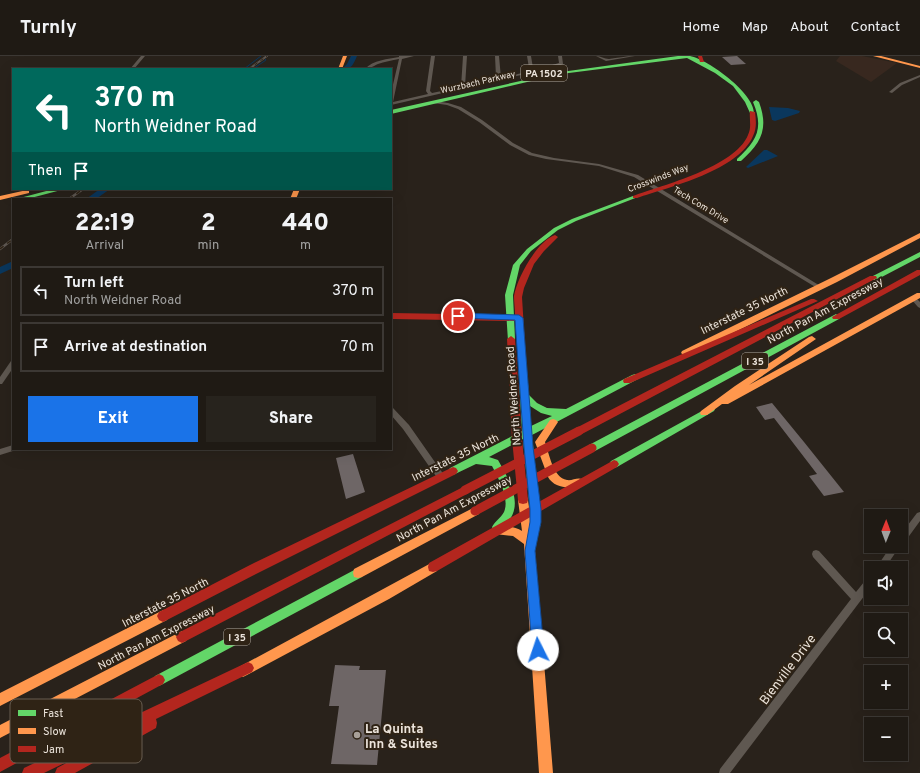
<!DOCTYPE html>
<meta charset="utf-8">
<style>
body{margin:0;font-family:Overpass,sans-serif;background:#27231d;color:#f1f3f6;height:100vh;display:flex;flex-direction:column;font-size:15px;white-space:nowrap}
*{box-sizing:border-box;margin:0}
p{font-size:13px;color:#a1a1a0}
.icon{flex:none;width:22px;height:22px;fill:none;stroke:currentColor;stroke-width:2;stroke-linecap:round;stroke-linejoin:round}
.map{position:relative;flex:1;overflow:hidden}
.drawer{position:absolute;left:12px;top:142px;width:380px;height:252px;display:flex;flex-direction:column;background:#1f1a14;border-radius:0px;box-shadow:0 4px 16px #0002,0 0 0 1px #3c3834}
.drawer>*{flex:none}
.hud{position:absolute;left:12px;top:12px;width:380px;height:122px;border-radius:0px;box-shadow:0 4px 16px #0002,0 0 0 1px #3c3834;background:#00695c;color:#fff;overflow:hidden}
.needle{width:26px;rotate:1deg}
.controls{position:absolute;left:864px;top:453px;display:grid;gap:8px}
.controls a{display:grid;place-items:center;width:44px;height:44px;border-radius:0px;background:#1f1a14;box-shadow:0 4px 16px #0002,0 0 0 1px #3c3834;font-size:20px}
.pin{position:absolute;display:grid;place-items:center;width:34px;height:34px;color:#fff;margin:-17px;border:2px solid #fff;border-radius:50%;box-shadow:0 1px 4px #0007}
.me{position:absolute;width:44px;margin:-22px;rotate:356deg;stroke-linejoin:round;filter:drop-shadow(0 0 3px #0008)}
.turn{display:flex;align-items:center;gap:14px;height:84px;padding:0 16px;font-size:18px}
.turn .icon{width:52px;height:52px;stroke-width:2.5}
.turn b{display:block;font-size:28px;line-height:34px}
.then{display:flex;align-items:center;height:38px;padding:0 16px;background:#0003;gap:8px;font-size:15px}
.eta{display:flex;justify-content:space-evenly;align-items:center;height:68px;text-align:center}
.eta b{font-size:24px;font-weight:800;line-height:28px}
.action{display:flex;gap:8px;margin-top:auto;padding:8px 16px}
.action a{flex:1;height:46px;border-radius:0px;background:#1a73e8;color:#fff;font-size:16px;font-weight:800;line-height:46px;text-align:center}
.action a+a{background:#27231d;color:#f1f3f6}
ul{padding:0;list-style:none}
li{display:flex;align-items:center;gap:12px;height:50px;margin:0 8px 6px;padding:0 8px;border:2px solid #3c3834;border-radius:0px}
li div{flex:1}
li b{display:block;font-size:15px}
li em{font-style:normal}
header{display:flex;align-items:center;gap:24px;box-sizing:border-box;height:56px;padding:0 20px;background:#1f1a14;border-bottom:1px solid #3c3834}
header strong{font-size:19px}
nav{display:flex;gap:22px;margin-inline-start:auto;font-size:14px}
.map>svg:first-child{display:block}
.commercial{fill:#38281f}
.water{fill:#0a375d}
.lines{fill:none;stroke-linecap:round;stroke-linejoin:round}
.stream{stroke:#0a375d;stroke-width:1}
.river{fill:#0a375d;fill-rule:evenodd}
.building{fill:#6e6666}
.street{fill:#5f5851;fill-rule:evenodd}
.fast{fill:#63d668;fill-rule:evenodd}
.slow{fill:#ff974d;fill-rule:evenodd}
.jam{fill:#b3261e;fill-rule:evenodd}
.rail-far1-casing{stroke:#5f5852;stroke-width:2}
.rail-casing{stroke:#5f5852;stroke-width:2.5}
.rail-far1{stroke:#2f2315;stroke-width:1;stroke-dasharray:3.5;stroke-linecap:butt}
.rail{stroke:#2f2315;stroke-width:1.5;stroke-dasharray:4.5;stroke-linecap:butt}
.jam-bridge{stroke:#b3261e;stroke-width:9}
.route{fill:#1a73e8;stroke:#114b97}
.poi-dot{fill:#a8a098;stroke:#2f2315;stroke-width:1.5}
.labels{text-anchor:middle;stroke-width:4;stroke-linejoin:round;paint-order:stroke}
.far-street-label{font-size:9px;fill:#ece4db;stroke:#2f2315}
.shield{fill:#2f2315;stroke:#b3aaa0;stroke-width:1}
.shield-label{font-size:10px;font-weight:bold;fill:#ece4db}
.street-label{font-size:11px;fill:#ece4db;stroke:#2f2315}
.near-street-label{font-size:13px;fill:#ece4db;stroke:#2f2315}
.near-poi-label{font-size:13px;font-weight:bold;fill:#ece4db;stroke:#2f2315;text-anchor:start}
.key{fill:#2f2315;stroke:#685d50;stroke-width:1}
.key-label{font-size:11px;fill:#ece4db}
</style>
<header>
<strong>Turnly</strong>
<nav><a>Home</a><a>Map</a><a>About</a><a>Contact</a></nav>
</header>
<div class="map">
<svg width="920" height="717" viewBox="0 0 920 717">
<rect width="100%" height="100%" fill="#29221b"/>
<path class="commercial" d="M840 0H862L897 7 871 26 836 5Z"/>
<path class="water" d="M769 51 788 52 800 55 799 57 775 65 772 64Z
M764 94H767L778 100 748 112 746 111Z"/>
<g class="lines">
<path class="stream" d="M244 13 261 0
M253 13 266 4 265 3"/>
<path class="river" d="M351 0H357C353 9 352 13 342 13L347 8Z
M100 133H110L96 143H86Z
M13 205V212L0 218V211Z"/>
</g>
<path class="building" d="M737 0 746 8 731 9 722 1Z
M772 347 804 386 844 436 824 440 809 420 817 418 774 362 765 364 756 351Z
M353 398 365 436 346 443 336 402Z
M335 609 360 610 359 614H386L377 709 331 708 339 650H329Z"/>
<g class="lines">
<path class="street" d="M141 0H145L134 13H130Z
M399 0H414L402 3 393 46 428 38 426 35 431 0H435L430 35 432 37 461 31 463 0H467L465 30 497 22 496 21 495 0H499L501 22 531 15 529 12 527 0H531L533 12 535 14 559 7 558 0H562L563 8 556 11 391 49V37L399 3C392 4 384 6 378 8 373 10 370 13 365 13 373 4 388 3 399 1Z
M596 0C601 0 604 3 609 3 617 2 626 0 635 0L606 5Z
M920 19V21L902 29 892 37 889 36 900 27Z
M434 45 448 47 461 51 482 64 513 87 532 97 554 102 599 108 638 119 822 231 821 232H817L634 121 599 110 546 103 529 99 510 89 479 66 458 53 447 49 433 47V45Z
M914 241 916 242 920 246V252L918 251 911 243Z
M11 305H13V312L2 328H0V321Z
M391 351 393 352 409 369 444 419 445 421 444 423 441 424 438 423 403 373 391 359Z
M13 389V393H16V394L0 399V393Z
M920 456V465L904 487 901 488V478L917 457Z
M891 490H900L885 512H876Z
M816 494 819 495 856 536 868 521 871 520V531L730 717H719L720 713 851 543 813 501 812 498 813 495Z"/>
<path class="fast" d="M678 0C682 0 687 0 690 0 709 4 754 37 754 57H750L745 46 733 30 715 17 687 2 561 18 391 58V54L561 16Z
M756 44 759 46C769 73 761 87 741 105H737V103C757 85 764 72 753 46Z
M54 133H65L27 143H16Z
M633 140 638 141 576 165 558 174 531 195 520 209 513 239 515 283 511 286 508 285 505 239 513 209 527 193 554 172 572 163Z
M920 196V201L876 224H870L869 222Z
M836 258 840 261 839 263 595 395H589L587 392 589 389Z
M522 303 526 306 529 339 537 347 547 352 566 353 632 319 635 318 639 321 638 323 532 379 541 466 536 488 535 491 531 493 527 491 526 488 531 466 523 383 489 401 498 404C509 424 525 449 506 468 502 473 500 476 493 474L492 471C495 465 501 462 504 456 510 442 498 422 492 410L476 408 453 419 450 418 448 415 450 412 522 375 518 306ZM530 350 541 357 552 360 531 370Z
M711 350 714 351 715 353 714 355 617 411 614 412 611 411 609 408 611 405Z
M358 512 362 513 363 517 362 521 163 628 159 630 155 628 153 624 155 620Z"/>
<path class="slow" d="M343 0H347L342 13H338Z
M873 0H881L920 10V12Z
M294 133H300L296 143H290Z
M27 134 29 135V137L0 144V140Z
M920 177V182L837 226 688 299 685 300 681 297 682 295 831 222Z
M917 237H920V242L728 348H722L707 359H701L700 357 701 355 735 330 809 281 812 280 816 283 749 329Z
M553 363 556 364 558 366 545 386C549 397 553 422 567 424 572 425 577 421 582 423L584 426 582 429C571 433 555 433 548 421L535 386 550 364Z
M523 440 527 441 528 444 535 495 553 717H539L524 488 513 480 495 478 494 475 495 472C503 469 515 470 522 475L518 444 519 441Z
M475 451 479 452 480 455 479 458 362 521 358 522 354 521 353 517 354 513Z
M433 506 437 507 438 511 437 515 389 543 247 619 243 621 239 619 237 615 239 611Z
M163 554 167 556 169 560 167 564 0 650V637Z
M182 575 186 577 188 581 186 585 0 682V669Z"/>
<path class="jam" d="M698 0H702L704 6H700Z
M750 55 755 56C756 64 757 72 753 80 739 114 670 131 637 142H633V140C663 129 735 111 748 79 752 71 749 63 750 55Z
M555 179 558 181 544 195 534 208 524 232 522 241 526 306 525 308 522 309 518 306 516 265 391 263V257L515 259C515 253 514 246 514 240 517 222 537 185 555 179Z
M917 214H920V219L839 263H833L832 261Z
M870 220H876L877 222 582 378H576L574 375 576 372Z
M811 243H814L818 245 630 327H624L623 325 624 323Z
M511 280 515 283 522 383 528 444 527 447 523 448 519 447 518 444 512 383 507 283Z
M614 404 617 405 619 408 617 411 437 515 433 516 429 515 428 511 429 507Z
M453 411 456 412 458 415 456 418 258 517 167 564 163 566 159 564 157 560 159 556 250 509Z
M465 430 469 431 470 434 469 437 186 585 182 587 178 585 176 581 178 577Z
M248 606 252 608 254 612 252 616 156 663 157 667 156 672 75 717H55L57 712 81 699 44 717H22L24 712Z
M159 618 163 620 165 624 163 628 0 716V702Z"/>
<g class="rail-far1-casing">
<path id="rail-far1" d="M249 13 267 0"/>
</g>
<g class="rail-casing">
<path id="rail" d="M69 143 83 133
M0 193 13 183"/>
</g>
<use href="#rail-far1" class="rail-far1"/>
<use href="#rail" class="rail"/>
<path class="jam-bridge" d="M465 434 579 375
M475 455 592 392"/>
</g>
<path class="route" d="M458 257 519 259 523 262 533 391 541 453V466L535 495 544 594 542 599 538 601 533 599 532 594 525 495 530 466V453L524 391 515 264 455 262 454 260Z"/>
<circle class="poi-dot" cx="357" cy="679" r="4"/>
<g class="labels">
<g class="far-street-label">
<text transform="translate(478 26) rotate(-13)" y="3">Wurzbach Parkway</text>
<text transform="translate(658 122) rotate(-21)" y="3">Crosswinds Way</text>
<text transform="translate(701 149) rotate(31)" y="3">Tech Com Drive</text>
</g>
<g class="shield">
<rect x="521" y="9" width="46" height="16" rx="3"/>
<rect x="742" y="297" width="26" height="16" rx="3"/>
<rect x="224" y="573" width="26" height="16" rx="3"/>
</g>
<g class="shield-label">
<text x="544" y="21">PA 1502</text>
<text x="755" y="309">I 35</text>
<text x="237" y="585">I 35</text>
</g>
<g class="street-label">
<text transform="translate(744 254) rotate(-26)" y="4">Interstate 35 North</text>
<text transform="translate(825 254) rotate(-28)" y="4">North Pan Am Expressway</text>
<text transform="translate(513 340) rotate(-94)" y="4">North Weidner Road</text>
<text transform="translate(455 401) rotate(-26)" y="4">Interstate 35 North</text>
<text transform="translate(454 452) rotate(-28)" y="4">North Pan Am Expressway</text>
<text transform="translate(165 546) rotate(-27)" y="4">Interstate 35 North</text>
<text transform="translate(156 581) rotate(-27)" y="4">North Pan Am Expressway</text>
</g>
<g class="near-street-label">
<text transform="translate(787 613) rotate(-53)" y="5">Bienville Drive</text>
</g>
<g class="near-poi-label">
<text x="365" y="677">La Quinta<tspan x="365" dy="15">Inn &amp; Suites</tspan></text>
</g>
</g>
<rect x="10" y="643" width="132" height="64" rx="6" class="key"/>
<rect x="18" y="654" width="18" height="6" fill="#63d668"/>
<rect x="18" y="672" width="18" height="6" fill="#ff974d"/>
<rect x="18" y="690" width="18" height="6" fill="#b3261e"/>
<g class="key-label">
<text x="43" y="661">Fast</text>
<text x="43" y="679">Slow</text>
<text x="43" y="697">Jam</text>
</g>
</svg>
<div class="controls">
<a><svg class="needle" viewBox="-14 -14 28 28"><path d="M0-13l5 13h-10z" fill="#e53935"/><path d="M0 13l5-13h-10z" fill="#a1a1a0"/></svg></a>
<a><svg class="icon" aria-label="sound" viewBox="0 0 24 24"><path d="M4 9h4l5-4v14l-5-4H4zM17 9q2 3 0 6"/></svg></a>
<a><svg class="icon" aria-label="search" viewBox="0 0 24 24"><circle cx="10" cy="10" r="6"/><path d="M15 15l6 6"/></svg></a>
<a>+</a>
<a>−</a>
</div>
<div class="pin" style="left:458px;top:260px;background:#d93025"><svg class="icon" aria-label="arrive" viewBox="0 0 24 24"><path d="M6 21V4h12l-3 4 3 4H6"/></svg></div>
<svg class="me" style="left:538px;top:594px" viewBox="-20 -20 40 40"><circle r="19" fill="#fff"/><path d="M0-13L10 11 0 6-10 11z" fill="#1a73e8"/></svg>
<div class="hud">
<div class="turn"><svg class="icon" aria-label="left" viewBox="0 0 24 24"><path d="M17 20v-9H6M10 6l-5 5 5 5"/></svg><div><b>370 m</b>North Weidner Road</div></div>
<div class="then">Then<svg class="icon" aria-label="arrive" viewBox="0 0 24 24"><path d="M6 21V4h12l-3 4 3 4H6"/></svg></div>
</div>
<section class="drawer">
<div class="eta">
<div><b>22:19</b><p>Arrival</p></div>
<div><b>2</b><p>min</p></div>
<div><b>440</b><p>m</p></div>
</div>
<ul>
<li><svg class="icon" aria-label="left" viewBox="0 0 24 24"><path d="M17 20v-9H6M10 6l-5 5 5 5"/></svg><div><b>Turn left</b><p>North Weidner Road</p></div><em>370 m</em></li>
<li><svg class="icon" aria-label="arrive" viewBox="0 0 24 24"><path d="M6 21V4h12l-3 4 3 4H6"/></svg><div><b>Arrive at destination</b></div><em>70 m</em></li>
</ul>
<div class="action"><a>Exit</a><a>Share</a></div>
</section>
</div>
